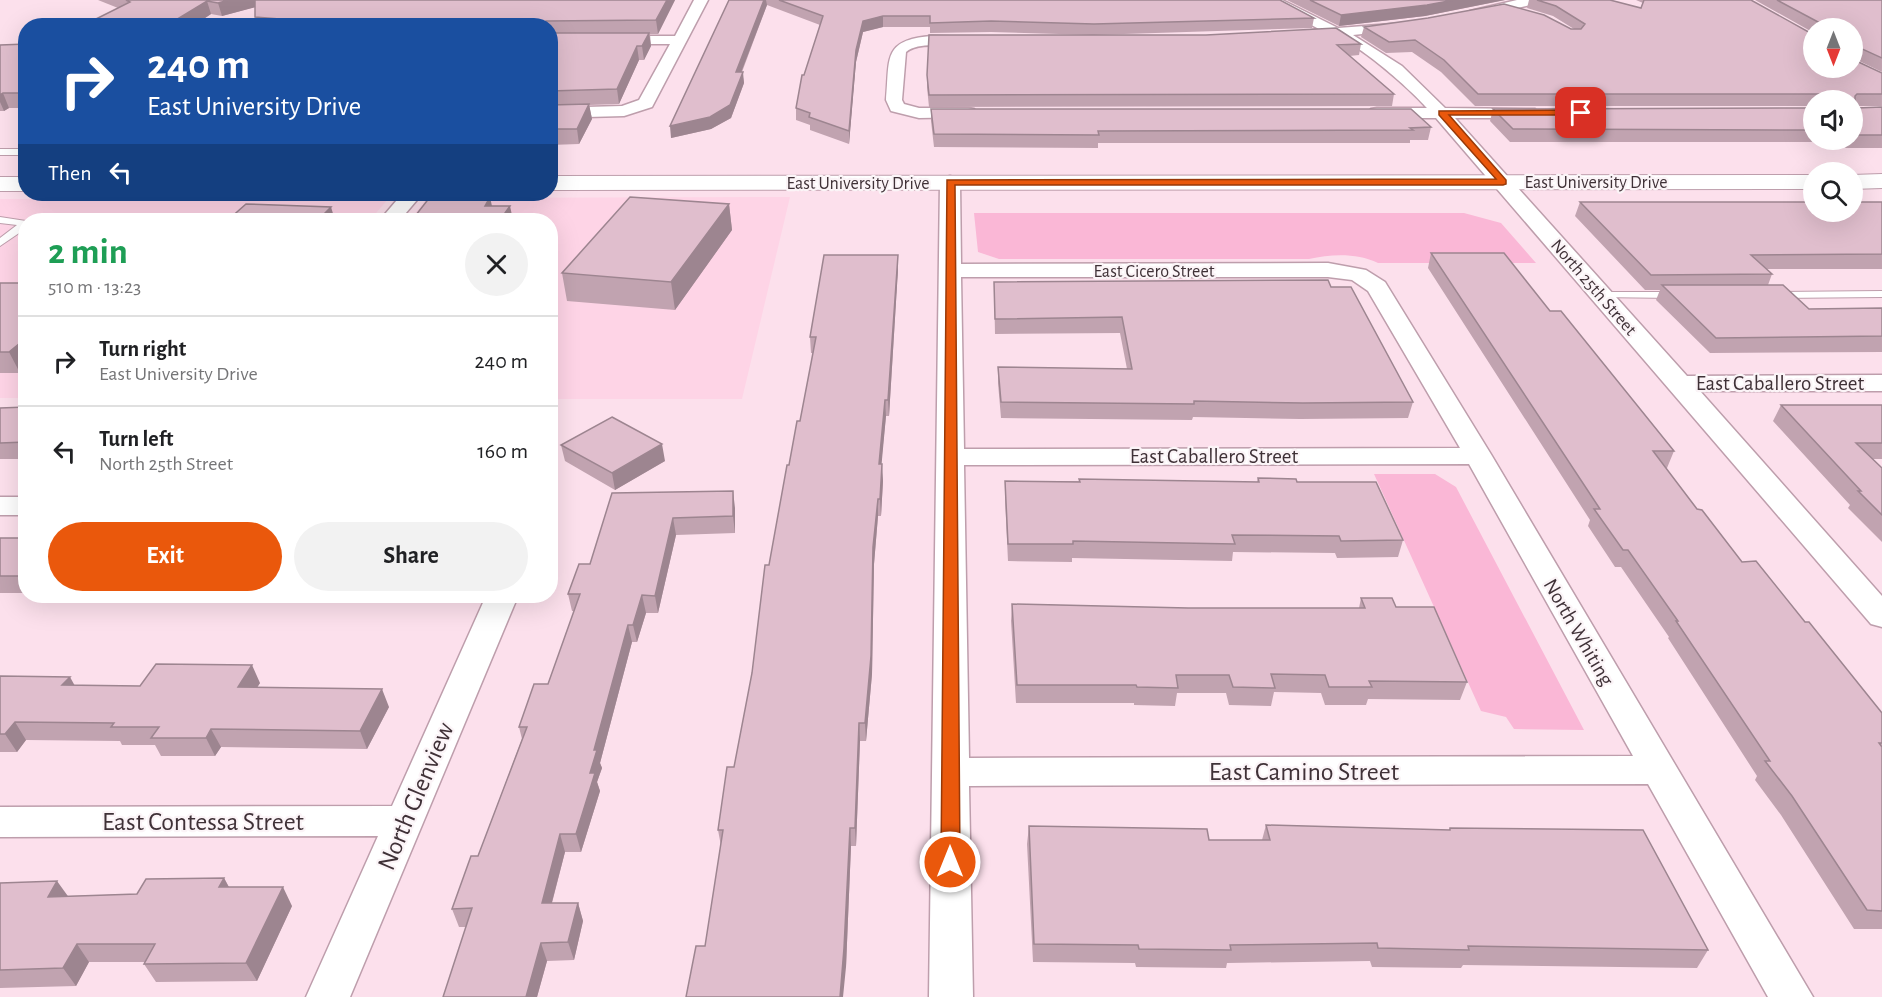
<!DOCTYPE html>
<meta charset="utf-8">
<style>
body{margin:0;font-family:"Alegreya Sans",sans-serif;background:#f2f2f2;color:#202124;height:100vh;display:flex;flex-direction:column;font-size:22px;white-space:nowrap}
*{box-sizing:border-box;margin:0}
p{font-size:20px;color:#757577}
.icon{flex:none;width:33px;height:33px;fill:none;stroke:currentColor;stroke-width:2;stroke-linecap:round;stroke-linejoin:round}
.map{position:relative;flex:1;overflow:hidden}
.side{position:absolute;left:18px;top:213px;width:540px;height:390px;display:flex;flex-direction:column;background:#fff;border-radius:24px;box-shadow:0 6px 24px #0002}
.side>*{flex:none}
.guide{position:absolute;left:18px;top:18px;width:540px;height:183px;border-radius:24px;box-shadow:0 6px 24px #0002;background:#1a4fa0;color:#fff;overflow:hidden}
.needle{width:39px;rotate:180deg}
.buttons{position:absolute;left:1803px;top:18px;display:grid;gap:12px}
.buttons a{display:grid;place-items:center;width:60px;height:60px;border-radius:50%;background:#fff;box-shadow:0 6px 24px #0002;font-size:30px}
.pin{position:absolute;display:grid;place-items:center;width:51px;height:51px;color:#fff;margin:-26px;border-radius:12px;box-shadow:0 3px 9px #0006}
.me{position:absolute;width:66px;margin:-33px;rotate:0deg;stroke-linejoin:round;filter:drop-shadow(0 0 4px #0008)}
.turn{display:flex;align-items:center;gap:21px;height:126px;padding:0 30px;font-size:27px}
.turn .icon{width:78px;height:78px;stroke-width:2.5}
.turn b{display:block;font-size:42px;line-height:51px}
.then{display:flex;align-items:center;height:57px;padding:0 30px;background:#0003;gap:12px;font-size:22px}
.round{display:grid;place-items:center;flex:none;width:63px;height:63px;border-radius:32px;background:#f2f2f2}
.summary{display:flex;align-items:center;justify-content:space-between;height:102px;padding:0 30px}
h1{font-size:36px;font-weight:700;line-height:45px;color:#1e9e55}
.primary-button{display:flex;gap:12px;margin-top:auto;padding:12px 30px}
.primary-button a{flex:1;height:69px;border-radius:36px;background:#ea580c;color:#fff;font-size:24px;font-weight:700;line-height:69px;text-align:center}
.primary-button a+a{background:#f2f2f2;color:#202124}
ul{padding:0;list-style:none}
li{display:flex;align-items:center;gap:18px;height:90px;padding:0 30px;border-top:2px solid #e0e0e0}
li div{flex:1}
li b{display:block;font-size:22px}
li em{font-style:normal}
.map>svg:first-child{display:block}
.built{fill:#fed4e6}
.green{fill:#fab7d6}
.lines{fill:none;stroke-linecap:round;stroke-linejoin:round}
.service-casing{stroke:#be9eac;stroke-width:2}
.minor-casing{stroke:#be9eac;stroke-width:3}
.secondary-casing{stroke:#be9eac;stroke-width:2}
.service{fill:#fff;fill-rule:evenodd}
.minor{fill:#fff;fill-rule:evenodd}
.secondary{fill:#fff;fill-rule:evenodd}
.wall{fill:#c1a3b0}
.shaded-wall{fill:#9d8590}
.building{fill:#e0becd;stroke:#9d8590;stroke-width:1.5}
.route{fill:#ea580c;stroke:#983908;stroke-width:1.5}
.labels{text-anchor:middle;stroke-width:4.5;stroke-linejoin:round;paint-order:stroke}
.far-street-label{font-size:18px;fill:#3f3137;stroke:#fbf4f7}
.street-label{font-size:21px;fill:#3f3137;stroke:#fbf4f7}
.near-street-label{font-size:26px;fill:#3f3137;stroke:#fbf4f7}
</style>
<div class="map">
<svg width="1882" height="997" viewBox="0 0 1882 997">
<rect width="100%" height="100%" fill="#fce0ec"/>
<path class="built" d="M790 197 742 399H551L550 220H410L427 198Z
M389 198 370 220H26L25 398H0V199Z"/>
<path class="green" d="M974 213H1464L1501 223 1536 263H1378C1357 253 1332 254 1309 259H999L978 252Z
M1374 474H1435L1456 487 1584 730 1514 729 1506 717 1481 711Z"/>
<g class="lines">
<g class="service-casing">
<path id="service" d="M0 149H26V155H0Z
M0 217 26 221 25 229 0 246V238L17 225 0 223Z
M1882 291V297L1777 298 1772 295 1777 292Z
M1601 292H1674L1679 295 1674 298 1597 297 1596 295Z"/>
</g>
<g class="minor-casing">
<path id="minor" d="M694 0H708L652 107 624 116 550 118V108L622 106 639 100 670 44H550V36H675Z
M1264 0H1282L1338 28 1405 23 1407 26 1405 29 1400 30 1353 35 1402 66 1445 108 1535 109 1537 113 1535 117 1529 118H1455L1687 376 1882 375V391H1700L1882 596V627L1871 624 1436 118H1377L1371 117 1369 113 1371 109 1377 108H1427C1411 90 1357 41 1334 37 1323 35 1312 41 1301 38L1299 35 1301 32 1319 29Z
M1517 0H1541L1539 3 1475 18 1468 14 1470 11Z
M931 36 969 37 976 41C964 54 925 37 906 52L902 100 904 104 919 108H968L974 109 976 113 974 117 919 118 891 111 886 100C890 59 882 40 931 36Z
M950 176 957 178 960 182 961 264 1328 263 1366 270 1385 282 1492 456 1813 997H1768L1648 784 969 786 973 997H929L940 182 943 178ZM961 277H1328L1352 280 1368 291 1460 448 964 449ZM1469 464 1633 756 969 758 964 465Z
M402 194H422L400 220H380Z
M0 497H26V515H0Z
M486 596H518L350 997H306L378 836 0 837V807L392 806Z"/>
</g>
<g class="secondary-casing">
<path id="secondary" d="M1882 174V188L1852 189V175Z
M1814 175V189L550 190V176Z
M0 177H26V191H0Z"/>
</g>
<use href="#service" class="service"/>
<use href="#minor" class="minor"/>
<use href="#secondary" class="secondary"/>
</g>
<path class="wall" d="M98 0H675L658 34H650L651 46 644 60H639L619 104 589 105 592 119 579 144 550 145V26H257L255 17V7L222 16 211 14 193 26H82L118 8Z
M729 0H1280L1314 18 1312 28 1093 35 991 32 930 33V27H883L863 32 856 62 849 144 810 130V125L796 120V108L804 75 820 25 767 5 742 72 744 83 731 118 711 129 671 138Z
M1287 0H1505L1425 16 1339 26Z
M1529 0H1610L1641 8 1643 3 1636 0H1751L1814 68 1852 28H1814V33L1755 0H1882V72L1853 58V59L1882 73V106H1855L1857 108 1882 107V148H1846L1835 142H1510L1490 121 1493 109 1814 108V140H1852V100H1814V106H1475L1441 72 1412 52 1386 53 1361 37 1364 27 1574 29 1553 16 1527 8Z
M26 44V108H9L4 111H0V45Z
M1361 44 1359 55 1349 56 1394 94 1392 106 929 107 927 87V75Z
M931 109 1431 127 1428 140H1410V143H1098V148L934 147 931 121Z
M1580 202H1882V269H1767L1772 274 1768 285 1809 309 1882 308V352L1710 353 1656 300 1660 290H1645L1575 216Z
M729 204 732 230 675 310 567 301 562 273Z
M1431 253 1550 311 1674 451 1667 468H1666L1697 509 1742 562 1882 713V929H1854L1781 815 1755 780 1757 776 1668 638 1669 637 1621 567H1615L1588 526 1590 520 1428 268Z
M898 269 889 416H886L881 464 883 481 881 516H878L874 564 872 674 866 741H860L856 846H851L846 967 705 946 721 846 718 830 734 767 752 673 769 565 789 465 800 421 813 353H811L810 337Z
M994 282 1331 287 1413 402 1408 418 1300 419 1193 417 1192 420 1001 418 998 383V367L1127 369 1120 333 995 334Z
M0 283 20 373H0Z
M1781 405H1882V459H1873L1882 468V542L1848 508 1850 505 1773 421Z
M26 407V459H0V408Z
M561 445 665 461 615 490 565 461Z
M1258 478 1297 482 1403 540 1398 557 1337 558 1335 553 1233 552 1232 561 1072 558V562L1008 561 1005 498V481L1257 482Z
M612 493 735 508V533L676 535 658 613H646L637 642H632L600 763 602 768 597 782 600 791 581 852H565L552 903H578L583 921 574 960 547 961 537 997H443L466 927H459L452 909 478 856 522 739 519 727 548 684 574 611H572L568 594 590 564Z
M0 538H26V593H0Z
M133 596H190L185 602 137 603Z
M1361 598 1467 682 1460 700 1368 699 1366 705H1325L1321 693 1274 692 1271 706 1229 705 1226 693H1177L1175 706 1134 705V703H1016L1011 621 1012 604 1188 608H1359Z
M0 676 75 685 140 686 260 683 257 687 389 707 367 749 221 747 215 756H161L155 745H122L120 741 26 740 17 752H0Z
M1266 825 1449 830 1450 828 1708 950 1697 968 1463 965 1461 968 1372 967 1370 961 1227 963 1226 968 1136 967 1135 963 1033 962 1027 844 1029 826 1209 840H1262Z
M224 878 229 887 292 906 257 981 156 982 144 964 145 962H89L76 986 0 988V883L68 896 137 894Z"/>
<path class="shaded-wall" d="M229 0H258L260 6 222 16 218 3Z
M667 0H675L658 34 656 20Z
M764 0H766L767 5 737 83 736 72Z
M1454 0H1505L1425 16 1339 26 1341 15Z
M207 1 211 14 193 26H166Z
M883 16V27L863 32 856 62 849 144V131L856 50 863 21Z
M649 33 651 46 644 60 642 46Z
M637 46 639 60 619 104 617 89Z
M743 72 744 83 731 118 711 129 671 138 670 126Z
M3 93 9 108 4 111 0 102V95Z
M589 104 592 119 579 144 577 129Z
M490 197 495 220 485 206Z
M729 204 732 230 675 310 671 282Z
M510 206 513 220H500Z
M331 207 335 220H318Z
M898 255V269L889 416 888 400Z
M26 338V368L20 373 9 352Z
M885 400 886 416 880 481 879 464Z
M552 403 556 419 550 431V407Z
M662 444 665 461 615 490 612 473Z
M882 464 883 481 881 516 880 499Z
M733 491 735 508V533L733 516Z
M878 499V516L874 564 872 674 866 741 865 723 873 547Z
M673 518 676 535 658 613 655 596Z
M642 595 646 613 637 642 633 625Z
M181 596H190L185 602Z
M628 625 632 642 600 763 602 768 597 782 600 791 581 852 576 834 594 750Z
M252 665 260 683 246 705 238 687Z
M70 677 80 695 62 685Z
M382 689 389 707 367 749 360 731Z
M15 722 26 740 17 752 5 734Z
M859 723 860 741 856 846 855 828Z
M211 729 221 747 215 756 206 738Z
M850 828 851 846 846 967 843 997H840Z
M560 834 565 852 547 921 542 903Z
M224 878 234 897 219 887Z
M57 881 70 899 48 897Z
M283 887 292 906 257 981 246 963Z
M578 903 583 921 574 960 568 942Z
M541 943 547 961 537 997H526Z
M77 944 89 962 76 986 63 968Z"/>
<path class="building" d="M126 0H229L218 3 207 1 166 26H82L130 2Z
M255 0H667L656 20 546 21V26H294L292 20 255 17Z
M729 0H764L736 72H743L730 105 710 117 670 126Z
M779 0H1280L1314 18 1094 24 991 21 930 23V16H883L863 21 856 50 849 131 809 117 810 113 796 108 802 75H804L823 16Z
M1310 0H1454L1427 5 1341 15Z
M1537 0H1610L1641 8 1644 0H1751L1814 35V68H1852V59L1882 73V94H1857L1855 96V106L1857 108 1882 107V135H1852V100H1821V96L1819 94H1478L1444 60 1415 40 1389 42 1364 27 1428 18 1504 4 1544 15 1571 29H1581L1585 24 1556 6Z
M1777 0H1882V58L1858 47 1855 49V54L1852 55V28H1820V23Z
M1336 28 1361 44 1337 45 1394 94 929 95 927 75 929 35H1206Z
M550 33H649L642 46H637L617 89 550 91Z
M26 44V93H3L0 95V45Z
M589 104 577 129H550V105Z
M1814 108V130L1513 129 1493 109Z
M931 109H1411L1431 127 1410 128 1413 130 1098 131 1099 135 934 134Z
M430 197H490L485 206H510L500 220H412Z
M630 197 729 204 671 282 562 273Z
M1580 202H1814V212H1852V202H1882V254L1751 255 1772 274 1651 275Z
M246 204 331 207 318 220H228Z
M1431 253H1504L1550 311H1561L1674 451H1653L1697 509 1702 510 1742 562 1756 561 1805 622H1809L1882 713V743H1879L1882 747V911L1867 910 1792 796 1765 761H1770L1676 621H1678L1628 550H1623L1594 509H1600Z
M824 255H898L888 400H885L879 464H882L880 499H878L873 547 871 656 865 723H859L855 828H850L844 948 840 997H686L696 946H705L723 830H718L727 767H734L752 673 765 565H769L787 465H789L797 421H800L816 337H810Z
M1328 280 1331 287H1351L1413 402 1303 403 1194 401V404L1001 402 998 367 1132 369 1122 317 995 319 994 282Z
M0 283H26V338L9 352H0Z
M1662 285H1783L1809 309 1882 308V336L1716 338Z
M1781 405H1882V443H1856L1882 468V515L1858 491H1861Z
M26 407V442L0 443V408Z
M612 417 662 444 612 473 561 445Z
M1258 478 1296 479 1297 482H1376L1403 540 1341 541 1339 536 1232 535 1235 544 1073 541V544H1008L1005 481 1080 482 1079 479 1259 482Z
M733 491V516L673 518 655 596 642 595 633 625H628L594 750H597L590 773H595L576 834H560L542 903H578L568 942 541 943 526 997H443L472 908 452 909 471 856H478L527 727H519L534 684H548L580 594H568L579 564H590L612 493Z
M0 538H26V576H0Z
M1361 598H1392L1396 607H1434L1467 682 1369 681 1372 687H1329L1325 675 1271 674 1275 688 1233 687 1229 675H1176L1178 688 1137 687 1136 685H1017L1012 604 1188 608H1365Z
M156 664 252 665 238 687 382 689 360 731 211 729 206 738H151L159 727H111L114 723 15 722 5 734H0V676L70 677 62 685 140 686Z
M1266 825 1450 830V828L1643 830 1708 950 1468 946 1469 950 1378 948 1377 943 1230 945 1231 950 1139 949 1138 945 1034 944 1029 826 1207 829 1209 840H1270Z
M224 878 219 887H283L246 963 144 964 155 944H77L63 968 0 970V883L57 881 48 897 137 894 146 879Z"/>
<path class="route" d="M1581 110 1585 113 1584 115H1449L1506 180V184L1503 185H955L960 862 957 867 950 870 944 867 941 862 947 180 1496 179 1439 115V111Z"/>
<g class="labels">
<g class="far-street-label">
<text x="1596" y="188">East University Drive</text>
<text x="858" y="189">East University Drive</text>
<text x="1154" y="277">East Cicero Street</text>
<text transform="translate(1594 287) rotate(49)" y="6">North 25th Street</text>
</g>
<g class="street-label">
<text x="1780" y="390">East Caballero Street</text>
<text x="1214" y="463">East Caballero Street</text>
<text transform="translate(1579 632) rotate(60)" y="7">North Whiting</text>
</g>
<g class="near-street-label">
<text x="1304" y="780">East Camino Street</text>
<text transform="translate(415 796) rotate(-67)" y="9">North Glenview</text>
<text x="203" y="830">East Contessa Street</text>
</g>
</g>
</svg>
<div class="buttons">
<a><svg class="needle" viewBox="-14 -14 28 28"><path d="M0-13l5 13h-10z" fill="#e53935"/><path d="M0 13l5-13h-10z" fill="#757577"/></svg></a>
<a><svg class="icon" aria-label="sound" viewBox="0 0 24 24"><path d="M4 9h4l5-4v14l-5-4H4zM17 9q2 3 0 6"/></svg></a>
<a><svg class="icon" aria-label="search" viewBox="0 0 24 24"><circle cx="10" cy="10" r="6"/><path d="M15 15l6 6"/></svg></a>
</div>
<div class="pin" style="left:1581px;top:113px;background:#d93025"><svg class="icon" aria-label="arrive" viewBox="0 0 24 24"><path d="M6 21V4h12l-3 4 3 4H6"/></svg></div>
<svg class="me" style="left:950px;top:862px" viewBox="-20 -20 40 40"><circle r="17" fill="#ea580c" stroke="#fff" stroke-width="3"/><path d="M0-11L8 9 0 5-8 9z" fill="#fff"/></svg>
<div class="guide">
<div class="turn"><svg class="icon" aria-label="right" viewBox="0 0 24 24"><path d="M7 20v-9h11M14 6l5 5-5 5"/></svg><div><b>240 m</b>East University Drive</div></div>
<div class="then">Then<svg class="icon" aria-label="left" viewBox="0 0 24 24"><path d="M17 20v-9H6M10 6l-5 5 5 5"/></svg></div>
</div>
<section class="side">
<div class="summary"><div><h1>2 min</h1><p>510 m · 13:23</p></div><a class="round"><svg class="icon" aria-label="close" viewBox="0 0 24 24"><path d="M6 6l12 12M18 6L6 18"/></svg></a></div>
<ul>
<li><svg class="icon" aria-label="right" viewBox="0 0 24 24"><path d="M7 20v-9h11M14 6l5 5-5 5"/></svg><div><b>Turn right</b><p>East University Drive</p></div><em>240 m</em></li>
<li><svg class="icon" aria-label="left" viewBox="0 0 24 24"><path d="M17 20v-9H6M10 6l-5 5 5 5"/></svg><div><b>Turn left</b><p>North 25th Street</p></div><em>160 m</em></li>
</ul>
<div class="primary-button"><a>Exit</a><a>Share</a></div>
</section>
</div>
